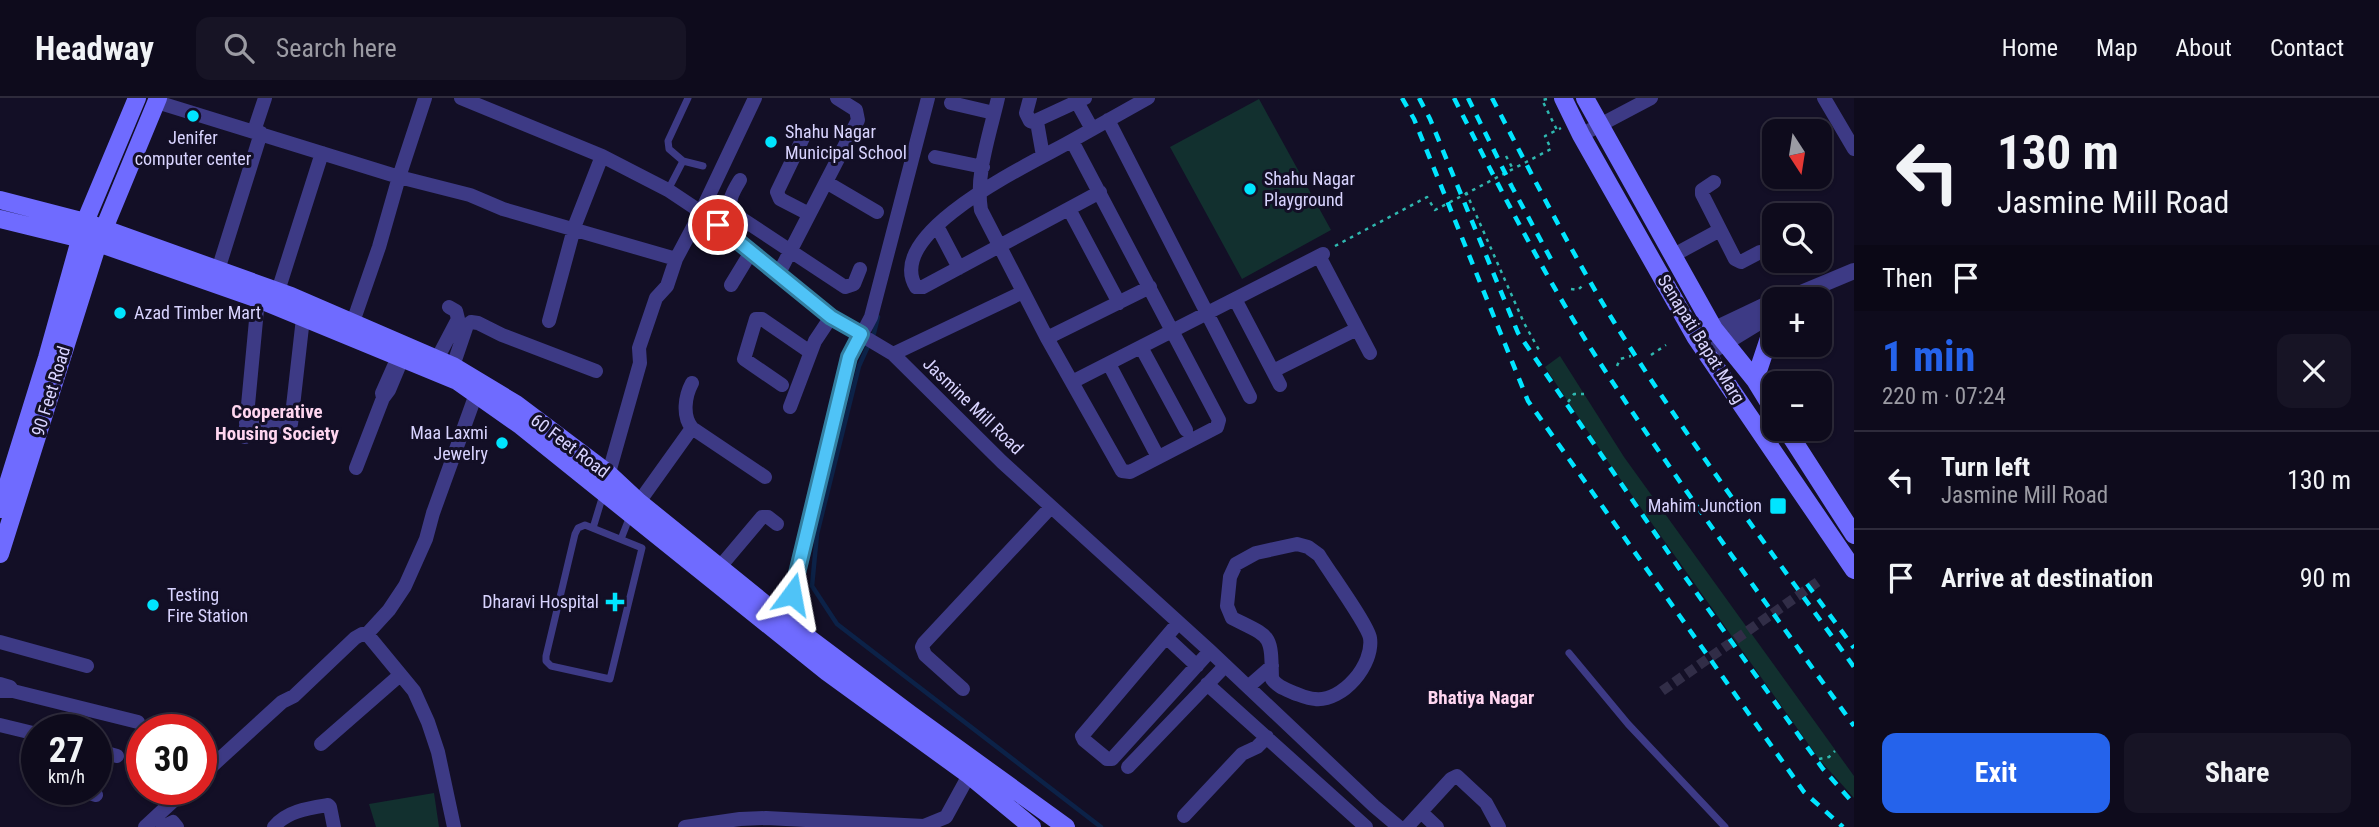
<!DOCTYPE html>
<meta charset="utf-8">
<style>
body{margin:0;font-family:"Roboto Condensed",sans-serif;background:#171425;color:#f1f3f6;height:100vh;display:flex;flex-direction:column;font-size:26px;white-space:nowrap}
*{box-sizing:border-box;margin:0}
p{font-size:23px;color:#9b9ba3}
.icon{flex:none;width:38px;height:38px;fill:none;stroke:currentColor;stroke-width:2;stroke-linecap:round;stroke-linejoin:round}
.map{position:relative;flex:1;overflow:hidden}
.sheet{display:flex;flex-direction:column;background:#0e0b1c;width:525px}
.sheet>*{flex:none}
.top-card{background:#0e0b1c;color:#f1f3f6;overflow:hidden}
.needle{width:46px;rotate:168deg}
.fabs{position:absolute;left:1762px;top:21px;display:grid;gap:14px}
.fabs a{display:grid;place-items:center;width:70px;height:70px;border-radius:14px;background:#0e0b1c;box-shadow:0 2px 5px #0004,0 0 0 2px #2e2b3b;font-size:35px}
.speed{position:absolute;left:21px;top:616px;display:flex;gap:14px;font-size:35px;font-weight:700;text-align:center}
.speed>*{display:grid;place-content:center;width:91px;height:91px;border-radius:50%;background:#0e0b1c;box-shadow:0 2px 5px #0004,0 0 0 2px #2e2b3b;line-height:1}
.speed small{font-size:18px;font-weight:400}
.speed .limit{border:10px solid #d22;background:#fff;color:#111}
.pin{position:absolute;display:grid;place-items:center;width:60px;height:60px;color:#fff;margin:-30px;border:4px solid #fff;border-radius:50%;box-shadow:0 2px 7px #0007}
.me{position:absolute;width:77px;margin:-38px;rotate:13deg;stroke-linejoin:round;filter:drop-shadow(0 0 5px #0008)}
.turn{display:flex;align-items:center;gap:24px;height:147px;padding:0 28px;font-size:32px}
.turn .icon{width:91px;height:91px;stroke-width:2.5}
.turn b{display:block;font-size:49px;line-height:60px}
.then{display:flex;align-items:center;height:66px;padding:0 28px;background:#0003;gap:14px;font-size:26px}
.round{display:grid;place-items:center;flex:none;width:74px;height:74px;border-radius:14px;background:#171425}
.headline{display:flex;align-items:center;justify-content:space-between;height:119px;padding:0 28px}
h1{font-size:42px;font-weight:700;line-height:52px;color:#2563eb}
.cta{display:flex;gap:14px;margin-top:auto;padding:14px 28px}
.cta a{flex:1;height:80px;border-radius:14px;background:#2563eb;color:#fff;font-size:28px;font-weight:700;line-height:80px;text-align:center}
.cta a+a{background:#171425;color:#f1f3f6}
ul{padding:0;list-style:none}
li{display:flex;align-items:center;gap:21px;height:98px;padding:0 28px;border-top:2px solid #2e2b3b}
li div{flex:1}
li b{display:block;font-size:26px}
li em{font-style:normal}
header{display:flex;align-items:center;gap:42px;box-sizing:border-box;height:98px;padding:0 35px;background:#0e0b1c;border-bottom:2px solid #2e2b3b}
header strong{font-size:33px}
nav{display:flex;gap:38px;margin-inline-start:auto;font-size:24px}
.search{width:490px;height:63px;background:#171425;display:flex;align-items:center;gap:18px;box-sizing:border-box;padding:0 24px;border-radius:14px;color:#9b9ba3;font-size:26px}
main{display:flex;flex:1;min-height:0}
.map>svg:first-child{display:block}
.green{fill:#12302f}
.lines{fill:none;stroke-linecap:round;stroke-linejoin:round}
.stream{stroke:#0c2248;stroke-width:4.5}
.pedestrian-tunnel{stroke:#312d47;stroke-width:10;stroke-dasharray:10 5;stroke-linecap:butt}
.path{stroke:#2fb8b0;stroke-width:2.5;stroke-dasharray:3.5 5;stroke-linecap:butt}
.service{stroke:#3d3a85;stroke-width:7}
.minor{stroke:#3d3a85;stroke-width:14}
.tertiary{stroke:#3d3a85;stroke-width:16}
.secondary{stroke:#6f6bff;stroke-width:18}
.rail{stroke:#00e5ff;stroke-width:4.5;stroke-dasharray:10 9;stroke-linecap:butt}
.route-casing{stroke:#337fa1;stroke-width:18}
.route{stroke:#4fc3f7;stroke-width:12}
.poi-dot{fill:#00e5ff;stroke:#130f26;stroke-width:2.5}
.labels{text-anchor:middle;stroke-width:6;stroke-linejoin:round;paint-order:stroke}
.poi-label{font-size:18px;fill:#d9d4ff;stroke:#130f26;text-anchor:start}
.street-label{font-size:18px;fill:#d9d4ff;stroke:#130f26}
.neighbourhood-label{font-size:19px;font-weight:bold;fill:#ffd6f0;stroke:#130f26}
</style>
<header>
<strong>Headway</strong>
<div class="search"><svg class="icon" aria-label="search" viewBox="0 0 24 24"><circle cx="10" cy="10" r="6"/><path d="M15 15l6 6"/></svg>Search here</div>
<nav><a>Home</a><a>Map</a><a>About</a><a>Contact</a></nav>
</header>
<main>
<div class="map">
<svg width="1854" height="729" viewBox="0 0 1854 729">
<rect width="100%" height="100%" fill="#130f26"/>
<path class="green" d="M1259 1 1331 132 1242 181 1170 49Z
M1560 258 1624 359 1854 678V700L1819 661 1609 365 1545 269Z
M434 695 439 729H376L369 706Z"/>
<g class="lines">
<path class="stream" d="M878 219 874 235 859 268 817 436 812 488 837 526 1101 729"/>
<path class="pedestrian-tunnel" d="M1662 593 1819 483"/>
<path class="path" d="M1547 1 1542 2 1557 32
M1506 58 1513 71
M1466 94 1524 225 1539 252
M1335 148 1427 99 1435 112 1551 51 1545 38 1561 30
M1571 191 1578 192 1585 185
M1651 257 1666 247
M1617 268 1620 261 1631 258
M1568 304 1574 296H1584
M1819 661 1829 659 1835 653"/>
<path class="service" d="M688 0 668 43 669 51 683 63 703 68
M668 92 683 63
M585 427 642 450 610 581 551 568 546 563V558L575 436 578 430Z
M593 430 603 397
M621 441 630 418
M1569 555 1628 626 1725 729"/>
<path class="minor" d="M461 0 602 58 668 92 701 114 831 219 893 256 1002 364 1210 553 1374 708 1399 729
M998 0C990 35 975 77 981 112L1047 240 1122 373 1130 374 1217 329 1219 322 1072 43
M1030 0 1026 15 1030 23 1033 24 1085 0
M1824 0 1854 51
M157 4 399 79 425 0
M1077 4 1092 31
M951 5 994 15
M1108 22 1250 299
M1037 24 1043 58
M254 33 265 0
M1581 37 1651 0
M803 40 777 94 780 101 809 116
M935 59 983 69
M740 82C734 92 726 104 733 115L845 189 854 186 860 171
M826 84 877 114
M1714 84 1702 92V96L1735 161 1741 164 1760 154
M1100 94 923 189H916C882 133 1037 63 1073 42 1098 28 1123 14 1148 0
M1069 111 1119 205
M937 128 959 170
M1319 158 1370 255
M1672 158 1720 132
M218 172 261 35
M779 175 858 22 856 12 837 0
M731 187 751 154
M278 193 322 55
M1235 201 1280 287
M549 223 575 127 602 58
M353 224 379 149 399 79 470 97 503 111 676 161
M1047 240 1150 189
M1141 249 1186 332
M893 256 1023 194
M398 259 382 295 383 300 389 292 402 261
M437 261 458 221 456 213 449 209
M1109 266 1158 359
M453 268 467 227 471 224 478 225 502 237 596 273
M1273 273 1357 231
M1072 284 1323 156
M782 287 744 261 756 221H762L810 254
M790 309 815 243 831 219
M246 325 287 329 291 326 303 220
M692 330 765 379
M245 339 258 201
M356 370 383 300
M606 385 640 265 639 250 656 200 667 188 676 161 701 114 755 0
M634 411 692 330C682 318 685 298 692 285
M1297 446 1308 449 1319 457C1328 472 1368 527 1370 540 1374 566 1343 604 1315 601 1308 601 1300 597 1294 595 1285 591 1278 589 1272 581 1271 535 1272 540 1232 520L1227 508 1230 479 1236 466 1256 455Z
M719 470 762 419H768L777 426
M786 523 850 259 871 219 928 0
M1178 525 1082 638 1084 642 1107 661H1112L1210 553
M367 536 414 593 428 624 438 654 454 729
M1166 539 1197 568
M0 544 87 568
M0 586 10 589 13 593H0
M1207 586 1366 729
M1248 589 1272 568
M963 591 925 557 922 549 924 545 1051 409
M13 593 138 624
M0 627 37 636
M321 646 400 577
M96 652 117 658
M1128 669 1225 568
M37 671V677
M201 678 282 604 294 598 355 540 362 536H367L389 512 405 488 426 441 433 415 476 296
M77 691 96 697
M1421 714 1437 729
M1184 718 1242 656 1257 649 1267 639
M145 729 186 691
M163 729 173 724 177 729
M274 729C286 713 309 710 328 707L330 709 334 729
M685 729 740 721 766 720 924 728 946 719 969 677
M1407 729 1451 681 1457 678 1486 705 1499 729"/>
<path class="tertiary" d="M1787 201 1854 173
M1696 240 1774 203
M1707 256 1774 215"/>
<path class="secondary" d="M1563 0 1581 37 1696 240 1854 472
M1585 0 1714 231 1755 282 1774 313
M0 102 85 124 291 198 453 268 516 306 609 376 639 404 786 523 910 616 1066 729
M0 121 98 145 258 201 457 283 521 328 827 574 969 677 1032 729
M1755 282 1774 225
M1786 331 1854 437
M0 411 47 260 85 124 137 0
M0 456 98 145 158 0"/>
<path class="rail" d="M1402 0 1414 21 1528 303 1804 694 1843 729
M1419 0 1430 21 1518 235 1683 476 1823 671 1854 706
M1454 0C1500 91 1547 183 1602 268 1682 391 1769 509 1854 628
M1468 0 1512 89 1553 165
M1492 0C1531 75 1570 152 1614 224 1688 343 1773 456 1854 569
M1807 486 1854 550"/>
</g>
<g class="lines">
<g class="route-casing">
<path id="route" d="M718 127 831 219 861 236 849 259 792 496"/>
</g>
<use href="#route" class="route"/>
</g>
<g class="poi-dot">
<circle cx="193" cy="18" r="7"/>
<circle cx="771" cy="44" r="7"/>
<circle cx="1250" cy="91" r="7"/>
<circle cx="120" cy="215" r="7"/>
<circle cx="502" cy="345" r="7"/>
<rect x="1769" y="399" width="18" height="18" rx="3.5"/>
<path d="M611.5 493.5h7v7h7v7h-7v7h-7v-7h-7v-7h7z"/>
<circle cx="153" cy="507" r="7"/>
</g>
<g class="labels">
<g class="poi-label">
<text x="785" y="40">Shahu Nagar<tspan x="785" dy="21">Municipal School</tspan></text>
<text x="193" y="46" text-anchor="middle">Jenifer<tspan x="193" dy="21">computer center</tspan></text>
<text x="1264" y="87">Shahu Nagar<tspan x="1264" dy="21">Playground</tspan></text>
<text x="134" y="221">Azad Timber Mart</text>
<text x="488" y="341" text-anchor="end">Maa Laxmi<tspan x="488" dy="21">Jewelry</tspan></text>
<text x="1762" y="414" text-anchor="end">Mahim Junction</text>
<text x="167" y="503">Testing<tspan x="167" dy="21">Fire Station</tspan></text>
<text x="599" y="510" text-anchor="end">Dharavi Hospital</text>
</g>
<g class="street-label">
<text transform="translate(1701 241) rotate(58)" y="6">Senapati Bapat Marg</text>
<text transform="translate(51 293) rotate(-73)" y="6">90 Feet Road</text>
<text transform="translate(973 308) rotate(44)" y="6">Jasmine Mill Road</text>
<text transform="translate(570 348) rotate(37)" y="6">60 Feet Road</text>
</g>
<g class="neighbourhood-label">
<text x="277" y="320">Cooperative<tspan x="277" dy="22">Housing Society</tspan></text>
<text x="1481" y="606">Bhatiya Nagar</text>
</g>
</g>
</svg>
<div class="fabs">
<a><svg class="needle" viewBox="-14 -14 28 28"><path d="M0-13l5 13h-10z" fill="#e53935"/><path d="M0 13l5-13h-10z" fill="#9b9ba3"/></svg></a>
<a><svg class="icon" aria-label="search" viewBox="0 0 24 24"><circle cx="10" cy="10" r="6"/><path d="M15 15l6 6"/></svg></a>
<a>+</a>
<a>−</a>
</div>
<div class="speed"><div>27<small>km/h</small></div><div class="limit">30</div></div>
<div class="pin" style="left:718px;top:127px;background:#d93025"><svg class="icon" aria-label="arrive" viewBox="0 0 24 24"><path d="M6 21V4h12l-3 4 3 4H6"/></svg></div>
<svg class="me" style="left:792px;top:496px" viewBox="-20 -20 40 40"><path d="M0-17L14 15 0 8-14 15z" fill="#4fc3f7" stroke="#fff" stroke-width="4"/></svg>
</div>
<section class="sheet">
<div class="top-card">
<div class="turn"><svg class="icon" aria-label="left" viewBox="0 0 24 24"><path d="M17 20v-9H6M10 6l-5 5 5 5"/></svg><div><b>130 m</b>Jasmine Mill Road</div></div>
<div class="then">Then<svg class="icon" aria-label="arrive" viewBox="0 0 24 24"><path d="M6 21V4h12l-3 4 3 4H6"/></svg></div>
</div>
<div class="headline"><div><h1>1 min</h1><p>220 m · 07:24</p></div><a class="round"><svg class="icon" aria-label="close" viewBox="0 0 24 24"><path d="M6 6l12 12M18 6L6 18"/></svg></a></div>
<ul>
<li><svg class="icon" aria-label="left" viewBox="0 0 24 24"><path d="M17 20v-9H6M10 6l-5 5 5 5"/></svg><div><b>Turn left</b><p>Jasmine Mill Road</p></div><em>130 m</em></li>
<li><svg class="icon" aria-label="arrive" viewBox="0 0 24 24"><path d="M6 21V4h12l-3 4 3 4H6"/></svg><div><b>Arrive at destination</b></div><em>90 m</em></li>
</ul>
<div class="cta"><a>Exit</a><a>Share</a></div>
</section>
</main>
